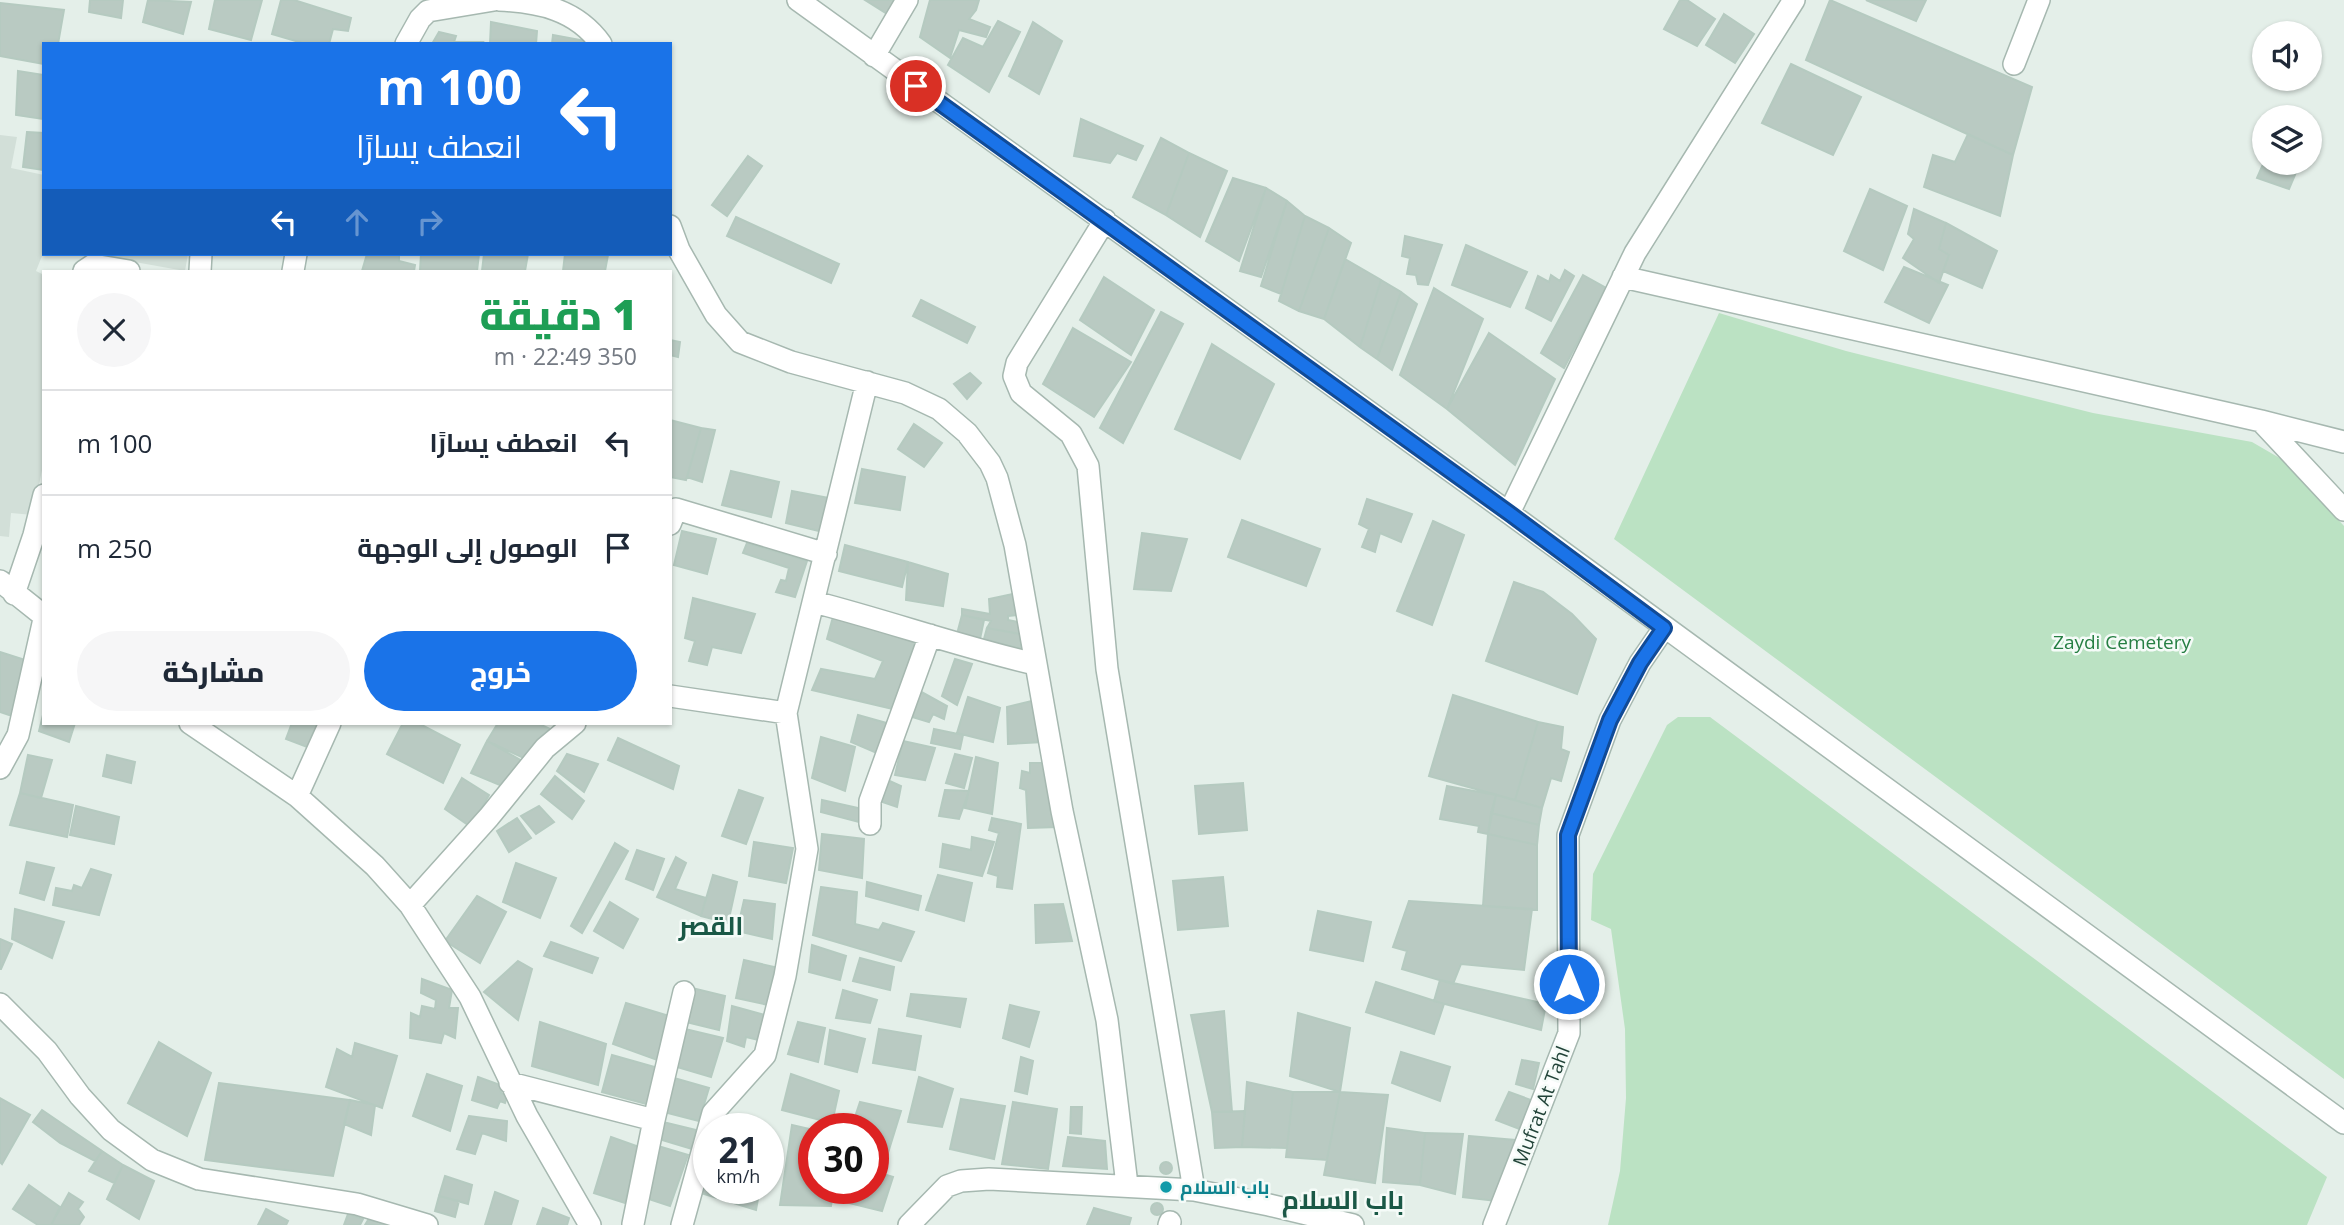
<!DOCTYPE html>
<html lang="ar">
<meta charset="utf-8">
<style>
body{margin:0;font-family:"Open Sans",Cairo,sans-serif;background:#f6f6f7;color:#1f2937;direction:rtl;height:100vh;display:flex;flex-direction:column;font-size:26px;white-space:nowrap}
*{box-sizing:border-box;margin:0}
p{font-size:23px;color:#747a83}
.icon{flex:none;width:38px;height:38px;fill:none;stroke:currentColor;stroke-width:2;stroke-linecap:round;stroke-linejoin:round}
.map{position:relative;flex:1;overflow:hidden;direction:ltr}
.side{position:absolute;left:42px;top:270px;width:630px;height:455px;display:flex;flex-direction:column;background:#fff;border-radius:0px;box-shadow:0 2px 5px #0004;direction:rtl}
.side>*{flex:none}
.hud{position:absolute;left:42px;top:42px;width:630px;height:214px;border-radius:0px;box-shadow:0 2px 5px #0004;direction:rtl;background:#1a73e8;color:#fff;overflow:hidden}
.buttons{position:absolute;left:2252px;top:21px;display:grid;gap:14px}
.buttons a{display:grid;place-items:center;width:70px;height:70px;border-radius:50%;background:#fff;box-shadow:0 2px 5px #0004;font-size:35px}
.speed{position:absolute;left:693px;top:1113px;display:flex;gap:14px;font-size:35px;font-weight:700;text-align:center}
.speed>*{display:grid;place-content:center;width:91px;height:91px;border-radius:50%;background:#fff;box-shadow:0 2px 5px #0004;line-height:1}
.speed small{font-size:18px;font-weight:400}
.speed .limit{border:10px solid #d22;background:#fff;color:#111}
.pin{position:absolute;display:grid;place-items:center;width:60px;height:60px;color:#fff;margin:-30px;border:4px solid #fff;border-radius:50%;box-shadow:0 2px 7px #0007}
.me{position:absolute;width:77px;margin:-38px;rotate:0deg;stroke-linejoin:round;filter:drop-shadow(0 0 5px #0008)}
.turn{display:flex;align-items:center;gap:24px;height:147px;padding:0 35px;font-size:32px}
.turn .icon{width:91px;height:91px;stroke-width:2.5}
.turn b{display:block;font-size:49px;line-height:60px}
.lanes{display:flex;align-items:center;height:66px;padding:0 35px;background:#0003;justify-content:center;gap:35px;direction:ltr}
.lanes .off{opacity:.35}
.round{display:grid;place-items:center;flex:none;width:74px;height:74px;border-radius:37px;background:#f6f6f7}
.headline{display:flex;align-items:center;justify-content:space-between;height:119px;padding:0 35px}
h1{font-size:42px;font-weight:800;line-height:52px;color:#1e9e55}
.action{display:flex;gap:14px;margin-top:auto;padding:14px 35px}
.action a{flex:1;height:80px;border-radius:42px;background:#1a73e8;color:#fff;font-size:28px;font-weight:800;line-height:80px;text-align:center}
.action a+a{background:#f6f6f7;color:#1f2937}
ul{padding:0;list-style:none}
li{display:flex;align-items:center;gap:21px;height:105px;padding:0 35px;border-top:2px solid #e0e1e3}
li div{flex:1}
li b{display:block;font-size:26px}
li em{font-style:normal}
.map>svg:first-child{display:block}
.built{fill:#d2dfd8}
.green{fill:#bbe2c3}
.building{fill:#b9cac2;stroke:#b5cac0;stroke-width:2}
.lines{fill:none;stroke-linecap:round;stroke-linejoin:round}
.minor-casing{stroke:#a6b8b0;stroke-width:24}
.minor{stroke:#fff;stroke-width:21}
.route-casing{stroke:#114b97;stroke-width:18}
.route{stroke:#1a73e8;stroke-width:12}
.culture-dot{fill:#0f9aa8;stroke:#f5fbf8;stroke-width:2.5}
.labels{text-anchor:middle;stroke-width:5;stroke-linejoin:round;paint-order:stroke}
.park-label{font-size:19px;fill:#267f43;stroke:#f5fbf8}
.street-label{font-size:19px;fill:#214338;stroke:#f5fbf8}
.culture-label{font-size:19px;font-weight:bold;fill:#0d838f;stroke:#f5fbf8;text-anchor:start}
.district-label{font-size:26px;font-weight:bold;fill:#1a5846;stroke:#f5fbf8}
</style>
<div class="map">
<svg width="2344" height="1225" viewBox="0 0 2344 1225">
<rect width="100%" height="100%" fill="#e4efe9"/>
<path class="built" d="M0 135 17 137 11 168 44 175V251L36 271 44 275V460L33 515 11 513 9 537 0 536Z
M90 254H188L185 271Z"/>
<path class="green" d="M1719 313 1846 351 2093 413 2252 442 2283 460 2344 526V1079L1614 539Z
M1678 717H1710L2327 1177 2307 1225H1608L1620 1171 1626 1098 1625 1029 1611 929 1591 920 1593 874 1667 725Z"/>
<path class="building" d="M90 0H123L121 18 89 12Z
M148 0 191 2 183 34 143 22Z
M215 0H262L251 40 209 29Z
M281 0H294L351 18 348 31 333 29 329 44H306L272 34Z
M865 0H898L889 15Z
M930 0H979L976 10 969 19 990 27 986 37 959 30 950 58 920 37Z
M1680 0H1687L1715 19 1697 46 1664 29Z
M1830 0 2032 87 2013 155 1806 60Z
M1866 0H1926L1916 21Z
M0 3 64 10 58 44H44V64L0 56Z
M1724 14 1754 34 1735 63 1706 45Z
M998 21 1020 32 989 92 948 65 963 38 983 47Z
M491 22 537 31 536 44H490Z
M1033 22 1062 41 1039 94 1009 76Z
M439 32 456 36 454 42H483L482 44H432Z
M553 35 586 41V44H552Z
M1791 64 1861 97 1833 155 1762 123Z
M18 71 44 75V119L16 115Z
M1081 119 1143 146 1136 160 1117 153 1110 163 1074 156Z
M27 132 44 133V170L23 167Z
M1968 134 2013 155 2000 216 1924 187 1933 155 1955 162Z
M1161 138 1189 153 1166 215 1133 197Z
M1189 153 1227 171 1200 237 1166 215Z
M748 156 762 166 727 216 712 205Z
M2264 162 2300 163 2289 189 2257 178Z
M1233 178 1266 188 1239 261 1206 241Z
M1266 188 1287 201 1261 277 1240 271Z
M1870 189 1907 206 1883 270 1844 251Z
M1287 201 1305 216 1281 294 1261 286Z
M1914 209 1946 223 1939 249 1949 255 1939 283 1903 258 1914 239 1908 234Z
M1305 216 1329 228 1299 311 1279 301Z
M736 217 839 264 831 283 727 236Z
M1946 223 1997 251 1982 288 1943 271 1949 255 1939 249Z
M1329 228 1351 243 1324 319 1299 311Z
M1405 236 1442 245 1428 285 1418 284 1416 275 1407 274 1410 258 1402 256Z
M1466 245 1527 272 1510 307 1452 285Z
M367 254H399V261L415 265 414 271H362Z
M421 254H479L477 271H420Z
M484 254H528L525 271H482Z
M565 254 608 255 605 271H563Z
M1345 259 1381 280 1360 347 1324 319Z
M1904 267 1948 285 1929 323 1885 302Z
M1565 270 1574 276 1551 321 1526 308 1538 276 1549 282 1551 275 1560 281Z
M1583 275 1606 288 1564 368 1541 353Z
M1104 277 1154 310 1131 355 1080 320Z
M1381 280 1401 292 1377 359 1360 347Z
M1434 288 1483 319 1447 409 1400 375Z
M1401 292 1417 304 1392 370 1377 359Z
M921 300 975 327 967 343 913 316Z
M1161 312 1183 324 1123 443 1100 428Z
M1073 328 1131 362 1094 417 1043 384Z
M1489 333 1555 379 1515 465 1447 409Z
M670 340 680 342 678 357 670 355Z
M1212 344 1274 384 1240 459 1175 429Z
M970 373 981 383 967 399 954 384Z
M670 420 701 428 686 480 670 477Z
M914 424 942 443 924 467 898 449Z
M701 428 715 430 702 482 687 477Z
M862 469 905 477 900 510 855 503Z
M731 471 779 482 771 517 722 505Z
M792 491 829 498 819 531 786 523Z
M1367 499 1412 514 1401 542 1380 533 1375 552 1362 547 1369 529 1359 524Z
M1242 520 1320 549 1306 586 1228 557Z
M1433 521 1464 535 1432 625 1397 611Z
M682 531 716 539 707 574 674 565Z
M1142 533 1187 539 1171 591 1134 589Z
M747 543 807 561 795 597 776 592 781 580 786 581 789 568 743 553Z
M845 545 908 562 902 587 839 571Z
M908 562 948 574 943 606 906 600Z
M1514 582 1543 592 1572 614 1596 639 1577 694 1486 661Z
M1013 594 1017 615 1008 616V620L1018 622 1020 634 987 628 991 621 962 615V609L990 614 989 599Z
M693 598 755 614 741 653 712 647 707 665 689 661 695 641 685 638Z
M962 615 984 620 980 639 957 634Z
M833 617 917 638 893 709 812 690 821 669 875 679 883 661 827 639Z
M987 628 1020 634 1022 649 984 639Z
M0 652 28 661 12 716 0 712Z
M955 659 972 664 957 705 942 696Z
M916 689 947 706 944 719 933 714 929 722 906 715Z
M1453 695 1538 722 1515 800 1429 776Z
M968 697 1000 708 993 742 957 733Z
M1036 700 1043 742 1008 744 1007 707Z
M44 711V723H75L69 742 39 731Z
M858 715 890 724 879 754 851 742Z
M1538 722 1563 727 1561 749 1569 752 1561 781 1551 778 1542 808 1515 800Z
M292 723H325L315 750 286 739Z
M403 723H418L460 745 443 783 387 754Z
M498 723H537L550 729 528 760 487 741Z
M934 729 963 735 960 749 931 743Z
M821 737 855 747 845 791 812 778Z
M618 738 679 766 673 789 608 760Z
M487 741 524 762 507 788 471 773Z
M903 741 935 748 925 780 895 775Z
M567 754 598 764 584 792 557 771Z
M955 754 972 758 964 788 946 783Z
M28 755 52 760 41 798 20 793Z
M107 755 135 762 131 783 103 776Z
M976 757 998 763 992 814 965 808Z
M1030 763H1050L1058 827 1028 828 1026 790 1020 788 1022 771 1030 773Z
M555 776 584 801 572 819 541 794Z
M462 778 489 795 471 827 445 809Z
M883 778 901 786 897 807 877 800Z
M1243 783 1247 830 1199 834 1195 786Z
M1447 786 1496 795 1488 834 1478 832 1479 826 1440 819Z
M739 790 763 798 746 844 722 836Z
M945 790 969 791 959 819 939 816Z
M20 793 73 805 67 837 10 825Z
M1496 795 1542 808 1539 825 1491 813Z
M822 800 867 810 863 823 821 812Z
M76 806 119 817 114 844 70 835Z
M539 806 554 822 536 834 521 816Z
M1491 813 1539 825 1537 845 1488 834Z
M517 818 531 838 509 852 497 831Z
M992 818 1021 824 1012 889 997 887 998 876 988 873 999 833 989 830Z
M822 834 864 839 862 878 819 870Z
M1488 834 1537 845V910L1483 906Z
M972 837 994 842 982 876 940 867 943 844 971 850Z
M754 842 793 848 786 883 749 876Z
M615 843 628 851 582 933 571 926Z
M637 850 664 859 653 890 626 879Z
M676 857 686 863 675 889 706 898 701 916 657 897Z
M27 862 54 868 44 900 20 893Z
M516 863 556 878 540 918 503 902Z
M91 869 111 875 99 915 53 905 56 888 72 891 74 885 82 888Z
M713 875 737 882 728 923 701 916Z
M938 875 972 883 964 921 926 910Z
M1223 877 1228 926 1178 930 1173 881Z
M867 882 921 896 918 910 866 896Z
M821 887 857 892 855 924 879 930 883 923 914 932 901 961 813 935Z
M477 896 506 912 480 963 445 941Z
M744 900 775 904 772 939 737 931Z
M1409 901 1532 909 1524 970 1461 964 1453 984 1402 969 1407 951 1393 947Z
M610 902 638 919 623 948 594 931Z
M1063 904 1072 941 1036 943 1035 905Z
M15 909 64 922 52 958 12 939Z
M1318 911 1371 922 1363 961 1310 950Z
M0 939 12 944 1 969H0Z
M551 942 598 958 592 973 544 956Z
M812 945 846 956 840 980 809 972Z
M860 958 894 967 890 990 853 981Z
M744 960 783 969 773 1006 736 998Z
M518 961 532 969 518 1020 484 992Z
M422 979 452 990 449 1008H458L455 1038 444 1033 441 1043 410 1038 411 1013 420 1017 422 1006 435 1009 436 1000 421 993Z
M1440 980 1546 1004 1541 1030 1434 1001Z
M1376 982 1444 1004 1434 1034 1366 1012Z
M692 988 725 996 719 1030 686 1022Z
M843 990 877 1000 870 1023 836 1018Z
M911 994 966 999 960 1027 907 1016Z
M626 1003 669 1016 660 1061 613 1044Z
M1010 1005 1039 1012 1029 1047 1003 1038Z
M732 1006 768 1016 763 1041 746 1037 744 1047 727 1041Z
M1224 1011 1232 1112H1212L1191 1015Z
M1298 1013 1350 1028 1340 1092 1290 1076Z
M540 1022 606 1044 598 1085 532 1066Z
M798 1022 825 1028 818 1062 788 1054Z
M685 1029 723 1038 711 1077 674 1066Z
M879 1029 921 1036 915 1070 873 1063Z
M830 1030 865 1039 857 1072 825 1064Z
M159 1042 211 1073 187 1136 128 1103Z
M355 1043 397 1056 382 1108 326 1087 337 1049 352 1057Z
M1401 1052 1450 1067 1440 1101 1392 1083Z
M612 1055 658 1068 650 1105 602 1092Z
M1021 1057 1033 1061 1027 1094 1015 1091Z
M1522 1060 1539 1063 1533 1089 1516 1084Z
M427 1074 462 1086 450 1131 413 1116Z
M791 1074 839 1091 832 1123 782 1110Z
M478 1077 500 1085 501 1093 507 1096 505 1103 500 1101 497 1108 472 1100Z
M919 1077 953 1089 942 1127 908 1122Z
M674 1078 709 1088 699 1121 664 1112Z
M1247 1082 1293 1092 1287 1148 1242 1147Z
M219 1083 350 1100 333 1176 205 1160Z
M1293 1092H1340L1327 1160 1286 1157Z
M1340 1092 1388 1095 1375 1183 1324 1175Z
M1509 1092 1531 1100 1522 1130 1496 1120Z
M0 1098 30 1115 2 1164 0 1162Z
M961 1099 1005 1106 994 1159 950 1149Z
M350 1100 375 1105 371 1135 344 1124Z
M860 1102 901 1111 887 1156 873 1153V1129H851Z
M1013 1102 1057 1109 1048 1169 1002 1164Z
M1071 1107H1082L1081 1134 1070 1133Z
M42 1110 102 1151 95 1161 60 1143 33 1122Z
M1245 1111 1242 1147 1215 1148 1212 1112Z
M469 1116 507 1121 506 1141 482 1133 475 1154 457 1149Z
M721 1118 766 1129H718Z
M663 1122 696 1130 692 1149 659 1139Z
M792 1125 814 1130V1188H834L831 1206 780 1205Z
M1387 1128 1425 1133 1420 1185 1383 1182Z
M1425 1133 1463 1134 1455 1194 1420 1185Z
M1469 1136 1515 1140 1496 1201 1463 1197Z
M611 1137 639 1147 625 1203 594 1193Z
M1068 1137 1105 1141 1107 1169 1063 1166Z
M658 1146 688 1155 670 1206 643 1197Z
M102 1151 123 1165 114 1183 89 1171Z
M709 1158V1188H760L756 1210 701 1193Z
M1160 1168a6 6 0 1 1 12 0a6 6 0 1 1-12 0Z
M123 1165 154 1181 139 1219 107 1199Z
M873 1171 893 1177 882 1211 841 1201 844 1188H873Z
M445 1176 472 1185 468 1204 439 1196Z
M29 1185 60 1207 51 1225H38L13 1209Z
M495 1192 518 1201 511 1225H485Z
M69 1193 83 1202 78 1209 84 1217 79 1225H51Z
M439 1196 459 1201 455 1217 435 1211Z
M1151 1209a6 6 0 1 1 12 0a6 6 0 1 1-12 0Z
M543 1208 569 1218 567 1225H537Z
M1094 1208 1131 1218 1129 1225H1087Z
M266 1209 288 1221 286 1225H258Z
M348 1214 363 1219 360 1225H344Z
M368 1220 395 1225H365Z"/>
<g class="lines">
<g class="minor-casing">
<path id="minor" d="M499 0C539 2 576 9 601 44
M798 0 1509 513 2344 1123
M406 44 420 19 428 11 494 0
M874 56 907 0
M2014 64 2039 0
M1105 220 1017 363 1014 376 1021 393 1071 434 1088 466 1107 669 1194 1190
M670 226 679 250 716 315 740 342 791 362 905 393 939 409 967 433 990 463 997 478 1015 545 1062 811 1107 1020 1127 1185
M84 271 93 265 129 271
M200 271 201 254
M293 271 296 254
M1623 277 2261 421 2344 442
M2261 421 2344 510
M1509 513 1635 253 1794 0
M670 524 676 509 826 554
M0 581 44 616
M14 594 34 535 44 495
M814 602C888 621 961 647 1035 664
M670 696 786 713
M190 723 297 796 375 866 410 905 470 997 527 1116 590 1225
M0 768 18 735 44 619
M297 796 330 723
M870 824V801L930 635
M410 905 489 817 545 748 575 723
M0 1004 47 1051 80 1096 111 1130 152 1160 199 1179 357 1204 427 1225
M510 1083 654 1120
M633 1224 654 1120 684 992
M682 1225 713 1113 765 1055 785 976 807 849 786 713 867 382
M909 1225 947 1186 961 1181 989 1179 1194 1190 1269 1205 1353 1225
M1169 1225 1170 1222
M1494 1225 1569 1033 1568 835 1610 720 1640 663 1664 628"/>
</g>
<use href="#minor" class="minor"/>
</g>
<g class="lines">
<g class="route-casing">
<path id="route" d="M916 86 1509 513 1664 628 1640 663 1610 720 1568 835 1569 984"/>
</g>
<use href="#route" class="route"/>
</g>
<circle class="culture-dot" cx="1166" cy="1187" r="7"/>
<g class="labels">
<g class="park-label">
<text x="2122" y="649">Zaydi Cemetery</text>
</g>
<g class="street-label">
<text transform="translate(1541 1106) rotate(-69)" y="7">Mufrat At Tahl</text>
</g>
<g class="culture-label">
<text x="1180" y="1194">باب السلام</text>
</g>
<g class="district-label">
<text x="711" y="935">القصر</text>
<text x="1343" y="1209">باب السلام</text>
</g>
</g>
</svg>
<div class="buttons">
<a><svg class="icon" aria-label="sound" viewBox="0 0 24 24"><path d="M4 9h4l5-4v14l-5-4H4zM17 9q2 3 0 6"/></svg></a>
<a><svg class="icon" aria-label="layers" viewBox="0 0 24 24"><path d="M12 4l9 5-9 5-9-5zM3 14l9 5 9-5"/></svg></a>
</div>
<div class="speed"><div>21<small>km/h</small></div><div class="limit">30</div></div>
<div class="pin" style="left:916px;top:86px;background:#d93025"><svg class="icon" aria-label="arrive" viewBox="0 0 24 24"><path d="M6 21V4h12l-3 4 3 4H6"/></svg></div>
<svg class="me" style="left:1569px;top:984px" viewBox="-20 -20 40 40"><circle r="17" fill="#1a73e8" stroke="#fff" stroke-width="3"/><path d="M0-11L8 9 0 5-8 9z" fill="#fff"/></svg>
<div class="hud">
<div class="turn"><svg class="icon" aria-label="left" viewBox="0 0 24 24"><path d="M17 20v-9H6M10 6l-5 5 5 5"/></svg><div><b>100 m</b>انعطف يسارًا</div></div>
<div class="lanes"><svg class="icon" aria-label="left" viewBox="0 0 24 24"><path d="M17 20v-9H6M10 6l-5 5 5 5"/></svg><svg class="icon off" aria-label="ahead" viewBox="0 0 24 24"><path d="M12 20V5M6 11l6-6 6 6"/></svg><svg class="icon off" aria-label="right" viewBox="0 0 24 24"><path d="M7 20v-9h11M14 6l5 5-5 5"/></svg></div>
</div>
<section class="side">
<div class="headline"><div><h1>1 دقيقة</h1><p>350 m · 22:49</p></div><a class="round"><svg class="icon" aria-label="close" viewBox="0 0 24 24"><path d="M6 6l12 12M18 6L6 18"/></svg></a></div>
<ul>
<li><svg class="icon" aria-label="left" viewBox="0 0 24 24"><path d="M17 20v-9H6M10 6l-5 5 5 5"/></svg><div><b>انعطف يسارًا</b></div><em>100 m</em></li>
<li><svg class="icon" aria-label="arrive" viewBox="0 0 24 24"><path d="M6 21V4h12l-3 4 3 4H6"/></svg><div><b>الوصول إلى الوجهة</b></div><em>250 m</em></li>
</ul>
<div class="action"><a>خروج</a><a>مشاركة</a></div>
</section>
</div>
